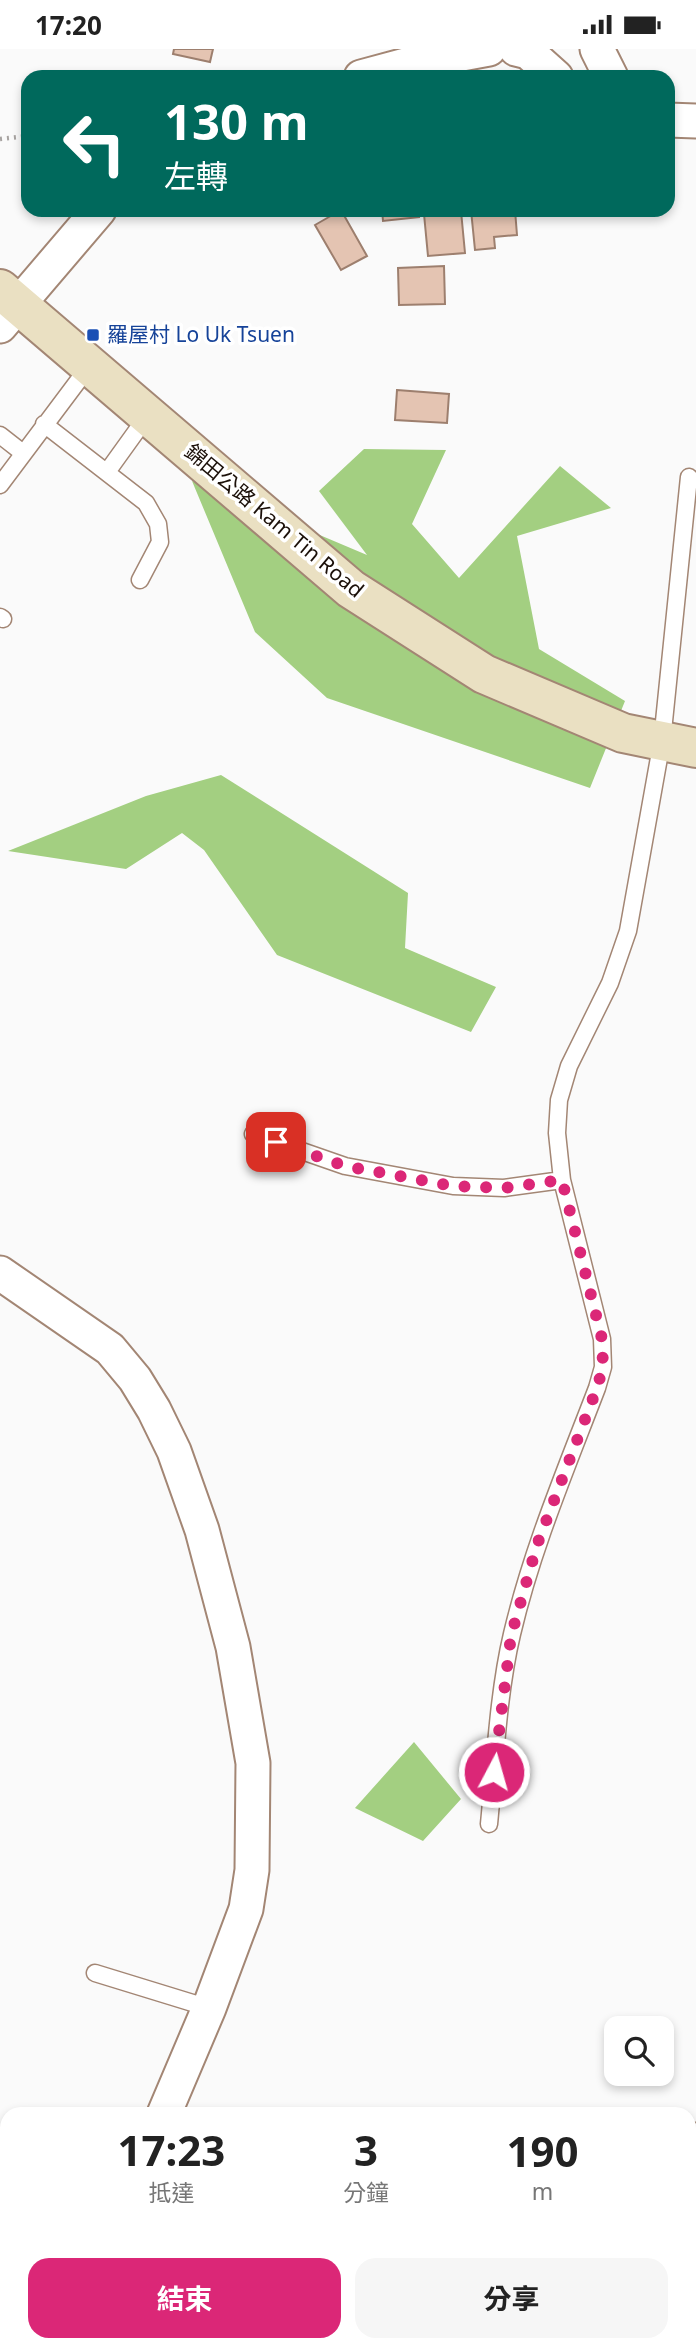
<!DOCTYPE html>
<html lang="zh-TW">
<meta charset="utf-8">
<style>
body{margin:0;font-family:"Noto Sans","Noto Sans TC",sans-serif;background:#f6f6f6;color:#222;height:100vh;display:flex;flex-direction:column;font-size:26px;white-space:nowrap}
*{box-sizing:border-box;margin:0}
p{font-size:23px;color:#767676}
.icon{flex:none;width:38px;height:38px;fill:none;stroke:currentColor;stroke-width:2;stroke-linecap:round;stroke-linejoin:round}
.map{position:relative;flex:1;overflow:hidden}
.details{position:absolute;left:0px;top:2058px;width:696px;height:245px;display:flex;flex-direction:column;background:#fff;border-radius:21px 21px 0 0;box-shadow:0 4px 10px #0003}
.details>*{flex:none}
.banner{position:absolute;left:21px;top:21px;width:654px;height:147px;border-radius:21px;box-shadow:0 4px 10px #0003;background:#00695c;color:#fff;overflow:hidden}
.controls{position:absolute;left:604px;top:1967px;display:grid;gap:14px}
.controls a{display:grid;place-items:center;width:70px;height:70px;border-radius:14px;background:#fff;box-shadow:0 4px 10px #0003;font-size:35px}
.pin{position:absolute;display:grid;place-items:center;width:60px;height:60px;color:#fff;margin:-30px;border-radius:14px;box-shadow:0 4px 10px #0006}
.me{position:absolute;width:77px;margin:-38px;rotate:6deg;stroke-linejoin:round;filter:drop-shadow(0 0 5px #0008)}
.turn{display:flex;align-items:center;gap:24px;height:147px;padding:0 28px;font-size:32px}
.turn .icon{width:91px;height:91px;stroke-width:2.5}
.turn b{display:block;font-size:49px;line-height:60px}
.eta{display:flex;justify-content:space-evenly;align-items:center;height:119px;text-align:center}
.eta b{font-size:42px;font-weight:700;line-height:49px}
.button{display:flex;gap:14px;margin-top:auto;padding:14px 28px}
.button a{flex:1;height:80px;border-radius:21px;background:#db2777;color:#fff;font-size:28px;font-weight:700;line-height:80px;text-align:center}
.button a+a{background:#f6f6f6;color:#222}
.status{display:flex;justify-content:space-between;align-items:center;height:49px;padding:0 35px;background:#fff;direction:ltr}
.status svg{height:19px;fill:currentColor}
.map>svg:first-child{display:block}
.forest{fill:#a3cf81}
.building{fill:#e4c4b2;stroke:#9d7f6e;stroke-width:2}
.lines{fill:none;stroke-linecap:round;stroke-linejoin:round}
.service-casing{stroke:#a38674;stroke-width:19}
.minor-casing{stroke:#a38674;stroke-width:37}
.secondary-casing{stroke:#a38674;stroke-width:42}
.path{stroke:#a7a3a1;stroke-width:4.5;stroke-dasharray:2 5;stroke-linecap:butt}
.service{stroke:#fff;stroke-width:16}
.minor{stroke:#fff;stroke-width:33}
.secondary{stroke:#eae0c2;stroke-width:38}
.route{stroke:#db2777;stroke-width:12;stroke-dasharray:0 21.6}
.transit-dot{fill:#1a4fb4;stroke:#fff;stroke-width:2.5}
.labels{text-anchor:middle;stroke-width:7;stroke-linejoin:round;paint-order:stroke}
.transit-label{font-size:21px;fill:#164399;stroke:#fff;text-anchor:start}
.street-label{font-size:21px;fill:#1b1009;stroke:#fff}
</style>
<div class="status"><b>17:20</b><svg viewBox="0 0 49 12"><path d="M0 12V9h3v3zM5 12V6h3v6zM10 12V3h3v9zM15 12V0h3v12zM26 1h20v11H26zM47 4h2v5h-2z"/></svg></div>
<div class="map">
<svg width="696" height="2303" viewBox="0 0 696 2303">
<rect width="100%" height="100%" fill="#fafafa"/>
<path class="forest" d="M364 400 446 401 412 475 459 529 560 417 611 459 517 487 539 600 625 652 590 739 327 649 255 583 192 432 367 506 319 442Z
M221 726 408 844 405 899 496 938 471 983 277 906 204 801 182 784 126 820 8 802 146 747Z
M414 1693 461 1750 423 1792 355 1759Z"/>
<path class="building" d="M174 0H213L210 13 173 5Z
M341 161 367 207 341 221 315 176Z
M382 161H418L419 168 383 172Z
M471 161H515L517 186 494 188 495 199 475 201Z
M461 162 465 204 428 207 424 165Z
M444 217 445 255 399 256 398 219Z
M397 341 449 345 447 374 395 371Z"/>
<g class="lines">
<g class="service-casing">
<path id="service" d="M44 375 146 454 158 475 160 493 140 531
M0 386 23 404
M107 423 148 366
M0 436 90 316
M0 568 3 570
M253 1085 345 1117 453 1137 504 1139 562 1131
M489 1775C495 1714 498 1644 512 1585 532 1500 566 1420 597 1339L603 1318 602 1290 562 1131 557 1084 559 1051 569 1017 610 934 628 882 662 692 689 428
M95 1924 209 1959
M0 2239 7 2257
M2 2291 7 2263"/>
</g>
<g class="minor-casing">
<path id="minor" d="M516 0 528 3 556 28
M597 0 611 28
M361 28 413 14 489 0
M668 71 696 72
M0 277 99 161
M0 1224 110 1300 135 1330 154 1361 174 1402 202 1481 233 1598 253 1714 252 1821 246 1860 209 1959 164 2065
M690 2095 696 2091
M0 2286 7 2287
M96 2296 120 2303
M526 2303 529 2296"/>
</g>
<g class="secondary-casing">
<path id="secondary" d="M0 240 351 540 484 625 623 684 696 699"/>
</g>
<path class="path" d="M0 90 28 87"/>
<use href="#service" class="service"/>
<use href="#minor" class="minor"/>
<use href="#secondary" class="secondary"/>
</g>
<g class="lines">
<path class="route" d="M276 1093 345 1117 453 1137 504 1139 562 1131 602 1290 603 1318 597 1339 537 1496 511 1587 494 1723"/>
</g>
<rect class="transit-dot" x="86" y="279" width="14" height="14" rx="3.5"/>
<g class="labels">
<g class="transit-label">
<text x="107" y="293">羅屋村 Lo Uk Tsuen</text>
</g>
<g class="street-label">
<text transform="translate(274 472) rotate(40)" y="7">錦田公路 Kam Tin Road</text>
</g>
</g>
</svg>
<div class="controls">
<a><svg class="icon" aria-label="search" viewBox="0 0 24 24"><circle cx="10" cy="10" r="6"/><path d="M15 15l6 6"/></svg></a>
</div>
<div class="pin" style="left:276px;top:1093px;background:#d93025"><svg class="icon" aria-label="arrive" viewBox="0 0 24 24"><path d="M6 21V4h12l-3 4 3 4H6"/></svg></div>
<svg class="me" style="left:494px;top:1723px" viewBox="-20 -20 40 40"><circle r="17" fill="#db2777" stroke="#fff" stroke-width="3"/><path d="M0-11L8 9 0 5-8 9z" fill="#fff"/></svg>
<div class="banner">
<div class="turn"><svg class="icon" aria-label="left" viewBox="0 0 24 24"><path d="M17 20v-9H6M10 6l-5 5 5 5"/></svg><div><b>130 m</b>左轉</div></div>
</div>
<section class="details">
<div class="eta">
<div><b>17:23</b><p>抵達</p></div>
<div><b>3</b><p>分鐘</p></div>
<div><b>190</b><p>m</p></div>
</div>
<div class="button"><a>結束</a><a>分享</a></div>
</section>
</div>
